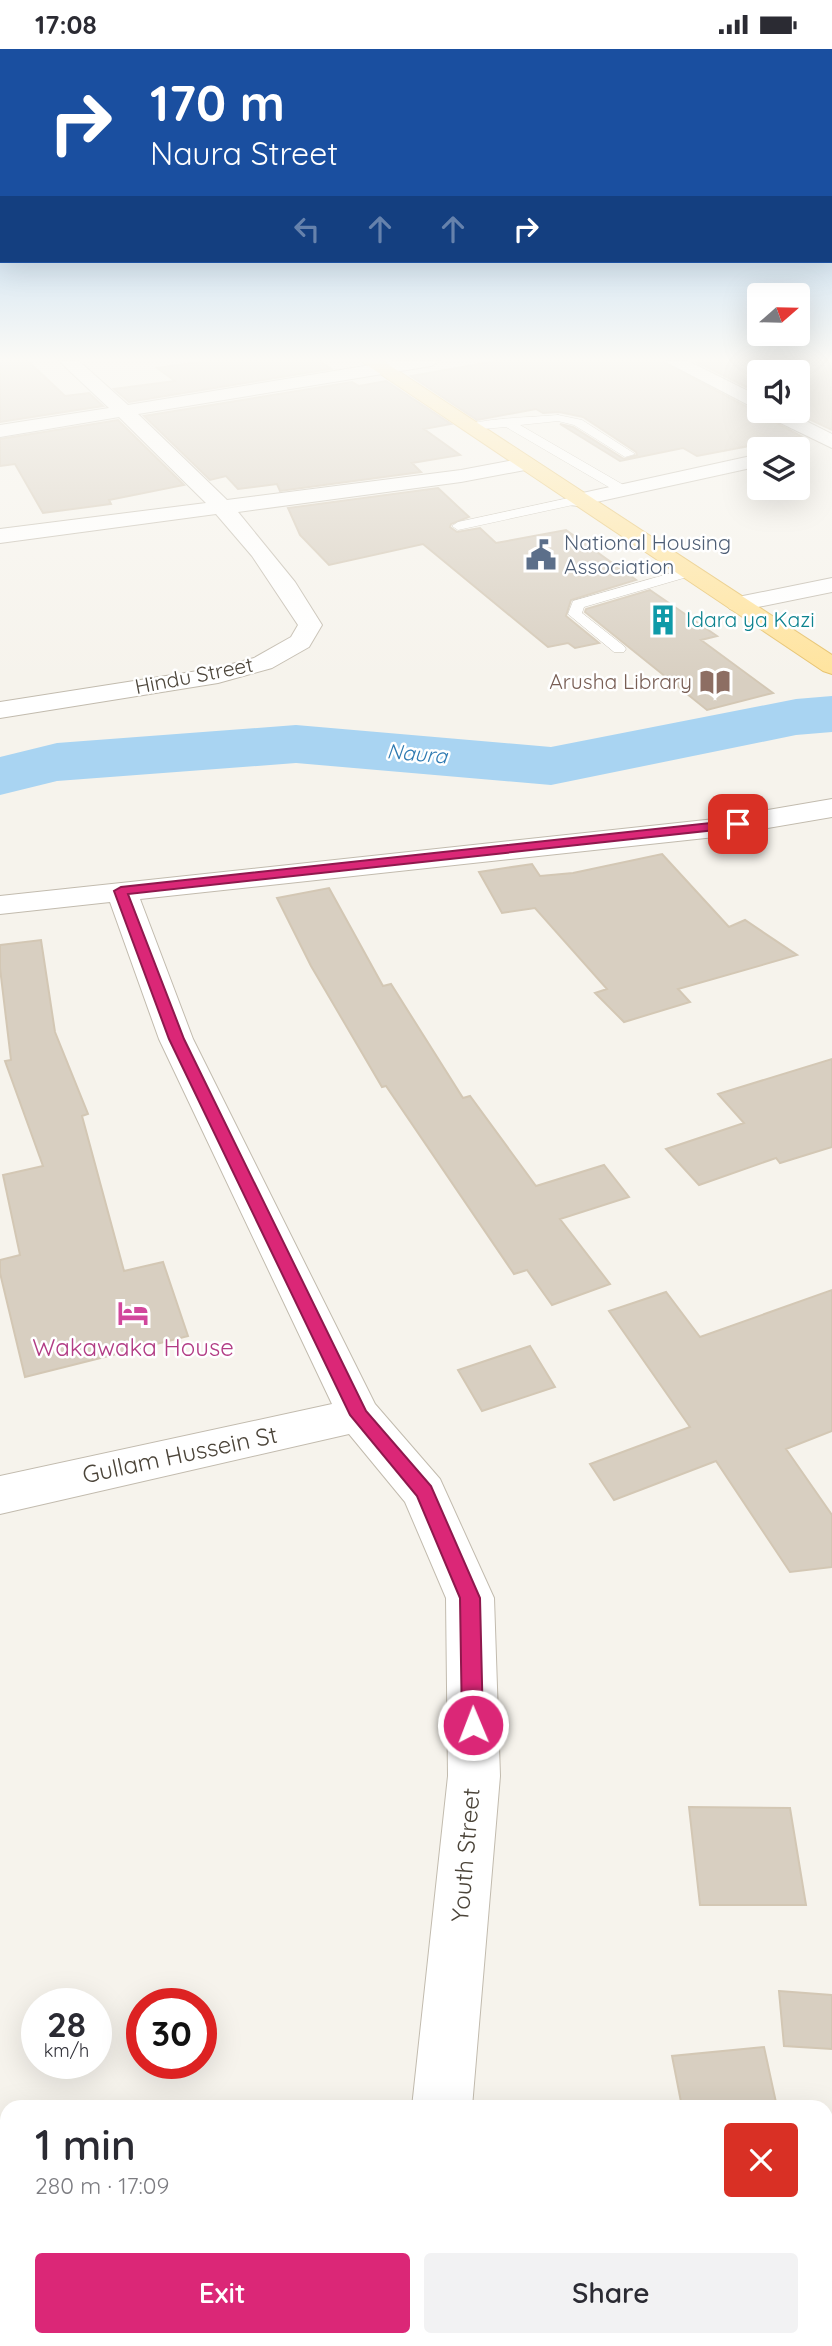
<!DOCTYPE html>
<meta charset="utf-8">
<style>
body{margin:0;font-family:Quicksand,sans-serif;background:#f2f2f3;color:#2b2b33;height:100vh;display:flex;flex-direction:column;font-size:26px;white-space:nowrap}
*{box-sizing:border-box;margin:0}
p{font-size:23px;color:#7c7c81}
.icon{flex:none;width:38px;height:38px;fill:none;stroke:currentColor;stroke-width:2;stroke-linecap:round;stroke-linejoin:round}
.map{position:relative;flex:1;overflow:hidden}
.sheet{position:absolute;left:0px;top:2051px;width:833px;height:247px;display:flex;flex-direction:column;background:#fff;border-radius:21px 21px 0 0;box-shadow:0 7px 28px #0002}
.sheet>*{flex:none}
.banner{position:absolute;left:0px;top:0px;width:833px;height:214px;box-shadow:0 7px 28px #0002;background:#1a4fa0;color:#fff;overflow:hidden}
.needle{width:46px;rotate:70deg}
.controls{position:absolute;left:747px;top:234px;display:grid;gap:14px}
.controls a{display:grid;place-items:center;width:63px;height:63px;border-radius:7px;background:#fff;box-shadow:0 7px 28px #0002;font-size:35px}
.speed{position:absolute;left:21px;top:1939px;display:flex;gap:14px;font-size:35px;font-weight:700;text-align:center}
.speed>*{display:grid;place-content:center;width:91px;height:91px;border-radius:50%;background:#fff;box-shadow:0 7px 28px #0002;line-height:1}
.speed small{font-size:18px;font-weight:400}
.speed .limit{border:10px solid #d22;background:#fff;color:#111}
.pin{position:absolute;display:grid;place-items:center;width:60px;height:60px;color:#fff;margin:-30px;border-radius:14px;box-shadow:0 4px 10px #0006}
.me{position:absolute;width:77px;margin:-38px;rotate:359deg;stroke-linejoin:round;filter:drop-shadow(0 0 5px #0008)}
.turn{display:flex;align-items:center;gap:24px;height:147px;padding:0 35px;font-size:32px}
.turn .icon{width:91px;height:91px;stroke-width:2.5}
.turn b{display:block;font-size:49px;line-height:60px}
.lanes{display:flex;align-items:center;height:66px;padding:0 35px;background:#0003;justify-content:center;gap:35px;direction:ltr}
.lanes .off{opacity:.35}
.round{display:grid;place-items:center;flex:none;width:74px;height:74px;border-radius:7px;background:#f2f2f3}
.head{display:flex;align-items:center;justify-content:space-between;height:119px;padding:0 35px}
h1{font-size:42px;font-weight:600;line-height:52px}
.action{display:flex;gap:14px;margin-top:auto;padding:14px 35px}
.action a{flex:1;height:80px;border-radius:7px;background:#db2777;color:#fff;font-size:28px;font-weight:600;line-height:80px;text-align:center}
.action a+a{background:#f2f2f3;color:#2b2b33}
.status{display:flex;justify-content:space-between;align-items:center;height:49px;padding:0 35px;background:#fff;direction:ltr}
.status svg{height:19px;fill:currentColor}
.map>svg:first-child{display:block}
.lines{fill:none;stroke-linecap:round;stroke-linejoin:round}
.river{fill:#a9d4f2;fill-rule:evenodd}
.building{fill:#d8cfc1;stroke:#d3c7b4;stroke-width:2}
.service-casing{stroke:#c2bbae;stroke-width:1}
.minor-casing{stroke:#c2bbae;stroke-width:2}
.primary-casing{stroke:#e6c16a;stroke-width:2}
.service{fill:#fff;fill-rule:evenodd}
.minor{fill:#fff;fill-rule:evenodd}
.primary{fill:#ffe39c;fill-rule:evenodd}
.route{fill:#db2777;stroke:#8e194d;stroke-width:2}
.labels{text-anchor:middle;stroke-width:5;stroke-linejoin:round;paint-order:stroke}
.far-service-label{font-size:21px;fill:#4e5e75;stroke:#fff;text-anchor:start}
.far-culture-label{font-size:21px;fill:#0d838f;stroke:#fff;text-anchor:start}
.far-street-label{font-size:21px;fill:#4b4439;stroke:#fff}
.far-education-label{font-size:21px;fill:#785e54;stroke:#fff;text-anchor:end}
.far-water-label{font-size:21px;font-style:italic;fill:#2e7ab2;stroke:#fff}
.hotel-label{font-size:24px;fill:#b23c85;stroke:#fff}
.street-label{font-size:24px;fill:#4b4439;stroke:#fff}
</style>
<div class="status"><b>17:08</b><svg viewBox="0 0 49 12"><path d="M0 12V9h3v3zM5 12V6h3v6zM10 12V3h3v9zM15 12V0h3v12zM26 1h20v11H26zM47 4h2v5h-2z"/></svg></div>
<div class="map">
<svg width="832" height="2297" viewBox="0 0 832 2297">
<rect width="100%" height="100%" fill="#f6f3ec"/>
<g class="lines">
<path class="river" d="M832 647V683L796 686 551 736 296 714 57 732 0 746V708L57 694 296 676 551 698 796 650Z"/>
</g>
<path class="building" d="M0 312H28L65 347 89 344 103 357 0 373Z
M206 312H320L331 320 129 353 114 340 175 332 157 319Z
M496 312H661L801 387 697 407 683 399 620 412 560 375 573 378 624 410 637 406 636 403 583 368 559 363 543 364 536 360 477 371 411 327Z
M695 312H832V381L792 362H798V324H760V345Z
M386 332 451 375 424 380 460 406 412 414 421 423 280 442 277 435 238 440 226 427 210 431 144 367 352 333 359 337Z
M118 371 184 436 109 451 111 455 43 464 15 415 0 417V390Z
M438 439 469 468 451 475 450 478 457 483 480 479 496 494 566 481 636 531 571 551 566 567 599 594 575 599 568 594 548 598 423 495 329 516 300 486 288 459Z
M650 541 717 587 701 591 773 644 707 661 585 563 586 560Z
M662 805 729 878 745 871 797 906 678 940 690 953 624 973 595 944 607 940 535 859 502 864 479 823 532 815 540 827 573 824Z
M329 839 383 937 391 935 463 1049 470 1047 536 1137 604 1116 629 1148 560 1170 610 1235 552 1256 527 1221 514 1225 386 1037 382 1038 311 917 277 849Z
M41 891 55 983 88 1065 82 1067 124 1222 163 1213 188 1287 25 1328 0 1224V1211L20 1206 3 1126 43 1117 5 1012 11 1011 0 919V896Z
M832 1010V1098L780 1114 776 1109 699 1136 666 1100 744 1074 718 1045Z
M832 1241V1382L786 1400 832 1466V1518L790 1523 716 1412 614 1451 590 1415 690 1378 609 1262 666 1243 700 1288Z
M530 1297 555 1338 482 1362 458 1321Z
M689 1758 790 1759 806 1856H700Z
M779 1942 832 1946V2000L784 1997Z
M764 1998 777 2058H682L672 2007Z"/>
<g class="lines">
<g class="service-casing">
<path id="service" d="M558 366 582 371 635 405 625 408 574 376 558 372 520 376 627 438V444H619L506 378 470 381 464 378C477 369 539 368 558 366Z
M578 447 584 451 582 454 458 481 452 477 458 473Z
M689 519 694 520V526L584 558 582 564 624 597 626 600 624 603H614L568 565 573 552Z"/>
</g>
<g class="minor-casing">
<path id="minor" d="M59 312H79L128 356 395 312H440L431 317 138 365 227 451 461 421 525 409 532 411 535 415 532 419 525 421 461 433 238 463 295 533 322 576 309 598 272 619 218 634 0 669V653L217 619 254 609 291 588 298 576 252 507 216 465 0 494V480L206 454 119 368 0 388V376L109 359Z
M664 312H688L760 348V362Z
M762 362H786L832 385V399L764 366Z
M760 405V417L578 457 570 456 567 451 570 446 578 445Z
M832 529V543L738 562 730 560 726 555 730 550 738 548Z
M832 750V768L715 788 140 850 193 990 375 1355 440 1430 494 1549 500 1727 472 2058H412L448 1727 446 1549 405 1453 349 1385 0 1465V1427L332 1355 159 990 110 853 0 865V847L715 770Z
M372 2291H438L437 2297H371Z"/>
</g>
<g class="primary-casing">
<path id="primary" d="M361 312H383L832 606V625L823 622Z"/>
</g>
<use href="#service" class="service"/>
<use href="#minor" class="minor"/>
<use href="#primary" class="primary"/>
</g>
<linearGradient id="sky" x2="0" y2="1"><stop stop-color="#8fc1ec"/><stop offset="0.49" stop-color="#fbfaf6"/><stop offset="1" stop-color="#fbfaf6" stop-opacity="0"/></linearGradient>
<rect width="832" height="634" fill="url(#sky)"/>
<path class="route" d="M738 771 744 775 743 778 128 845 184 990 366 1362 431 1437 480 1549 483 1676 480 1683 473 1686 465 1683 462 1676 460 1549 417 1447 350 1366 169 990 114 842 121 838Z"/>
<defs>
<g id="civic-bare" transform="scale(2.415)"><path d="M-.6-6.5H3V-4.5H.6V-3L4-1V1h2V6H-6V1h2V-1L-.6-3ZM-1.2 2.5V6h2.4V2.5Z" fill="#5c6f8a" stroke="#fff" stroke-width="2.5" paint-order="stroke"/></g>
<g id="building-bare" transform="scale(2.415)"><path d="M-4-6H4V6H1V3H-1V6H-4ZM-2.5-4.3h1.7v1.8h-1.7ZM.8-4.3h1.7v1.8H.8ZM-2.5-1h1.7V.8h-1.7ZM.8-1h1.7V.8H.8Z" fill="#0f9aa8" stroke="#fff" stroke-width="2.5" paint-order="stroke"/></g>
<g id="library-bare" transform="scale(2.415)"><path d="M-6-4Q-3-5.5-.7-3.5V5Q-3 3-6 4ZM6-4Q3-5.5 .7-3.5V5Q3 3 6 4Z" fill="#8d6e63" stroke="#fff" stroke-width="2.5" paint-order="stroke"/></g>
<g id="hotel-bare" transform="scale(2.415)"><path d="M-6-4.5h1.5V1H6V5H4.5V3h-9V5H-6ZM-4 0a1.8 1.8 0 1 1 3.6 0ZM.5 0V-2.5h3Q6-2.5 6 0Z" fill="#d1479c" stroke="#fff" stroke-width="2.5" paint-order="stroke"/></g>
</defs>
<g fill-rule="evenodd">
<use href="#civic-bare" x="541" y="506"/>
<use href="#building-bare" x="663" y="571"/>
<use href="#library-bare" x="715" y="633"/>
<use href="#hotel-bare" x="133" y="1264"/>
</g>
<g class="labels">
<g class="far-service-label">
<text x="564" y="501">National Housing<tspan x="564" dy="24">Association</tspan></text>
</g>
<g class="far-culture-label">
<text x="686" y="578">Idara ya Kazi</text>
</g>
<g class="far-street-label">
<text transform="translate(194 627) rotate(-11)" y="7">Hindu Street</text>
</g>
<g class="far-education-label">
<text x="692" y="640">Arusha Library</text>
</g>
<g class="far-water-label">
<text transform="translate(417 705) rotate(5)" y="7">Naura</text>
</g>
<g class="hotel-label">
<text x="133" y="1307">Wakawaka House</text>
</g>
<g class="street-label">
<text transform="translate(180 1406) rotate(-12)" y="8">Gullam Hussein St</text>
<text transform="translate(466 1806) rotate(-85)" y="8">Youth Street</text>
</g>
</g>
</svg>
<div class="controls">
<a><svg class="needle" viewBox="-14 -14 28 28"><path d="M0-13l5 13h-10z" fill="#e53935"/><path d="M0 13l5-13h-10z" fill="#7c7c81"/></svg></a>
<a><svg class="icon" aria-label="sound" viewBox="0 0 24 24"><path d="M4 9h4l5-4v14l-5-4H4zM17 9q2 3 0 6"/></svg></a>
<a><svg class="icon" aria-label="layers" viewBox="0 0 24 24"><path d="M12 4l9 5-9 5-9-5zM3 14l9 5 9-5"/></svg></a>
</div>
<div class="speed"><div>28<small>km/h</small></div><div class="limit">30</div></div>
<div class="pin" style="left:738px;top:775px;background:#d93025"><svg class="icon" aria-label="arrive" viewBox="0 0 24 24"><path d="M6 21V4h12l-3 4 3 4H6"/></svg></div>
<svg class="me" style="left:473px;top:1676px" viewBox="-20 -20 40 40"><circle r="17" fill="#db2777" stroke="#fff" stroke-width="3"/><path d="M0-11L8 9 0 5-8 9z" fill="#fff"/></svg>
<div class="banner">
<div class="turn"><svg class="icon" aria-label="right" viewBox="0 0 24 24"><path d="M7 20v-9h11M14 6l5 5-5 5"/></svg><div><b>170 m</b>Naura Street</div></div>
<div class="lanes"><svg class="icon off" aria-label="left" viewBox="0 0 24 24"><path d="M17 20v-9H6M10 6l-5 5 5 5"/></svg><svg class="icon off" aria-label="ahead" viewBox="0 0 24 24"><path d="M12 20V5M6 11l6-6 6 6"/></svg><svg class="icon off" aria-label="ahead" viewBox="0 0 24 24"><path d="M12 20V5M6 11l6-6 6 6"/></svg><svg class="icon" aria-label="right" viewBox="0 0 24 24"><path d="M7 20v-9h11M14 6l5 5-5 5"/></svg></div>
</div>
<section class="sheet">
<div class="head"><div><h1>1 min</h1><p>280 m · 17:09</p></div><a class="round" style="background:#d93025;color:#fff"><svg class="icon" aria-label="close" viewBox="0 0 24 24"><path d="M6 6l12 12M18 6L6 18"/></svg></a></div>
<div class="action"><a>Exit</a><a>Share</a></div>
</section>
</div>
